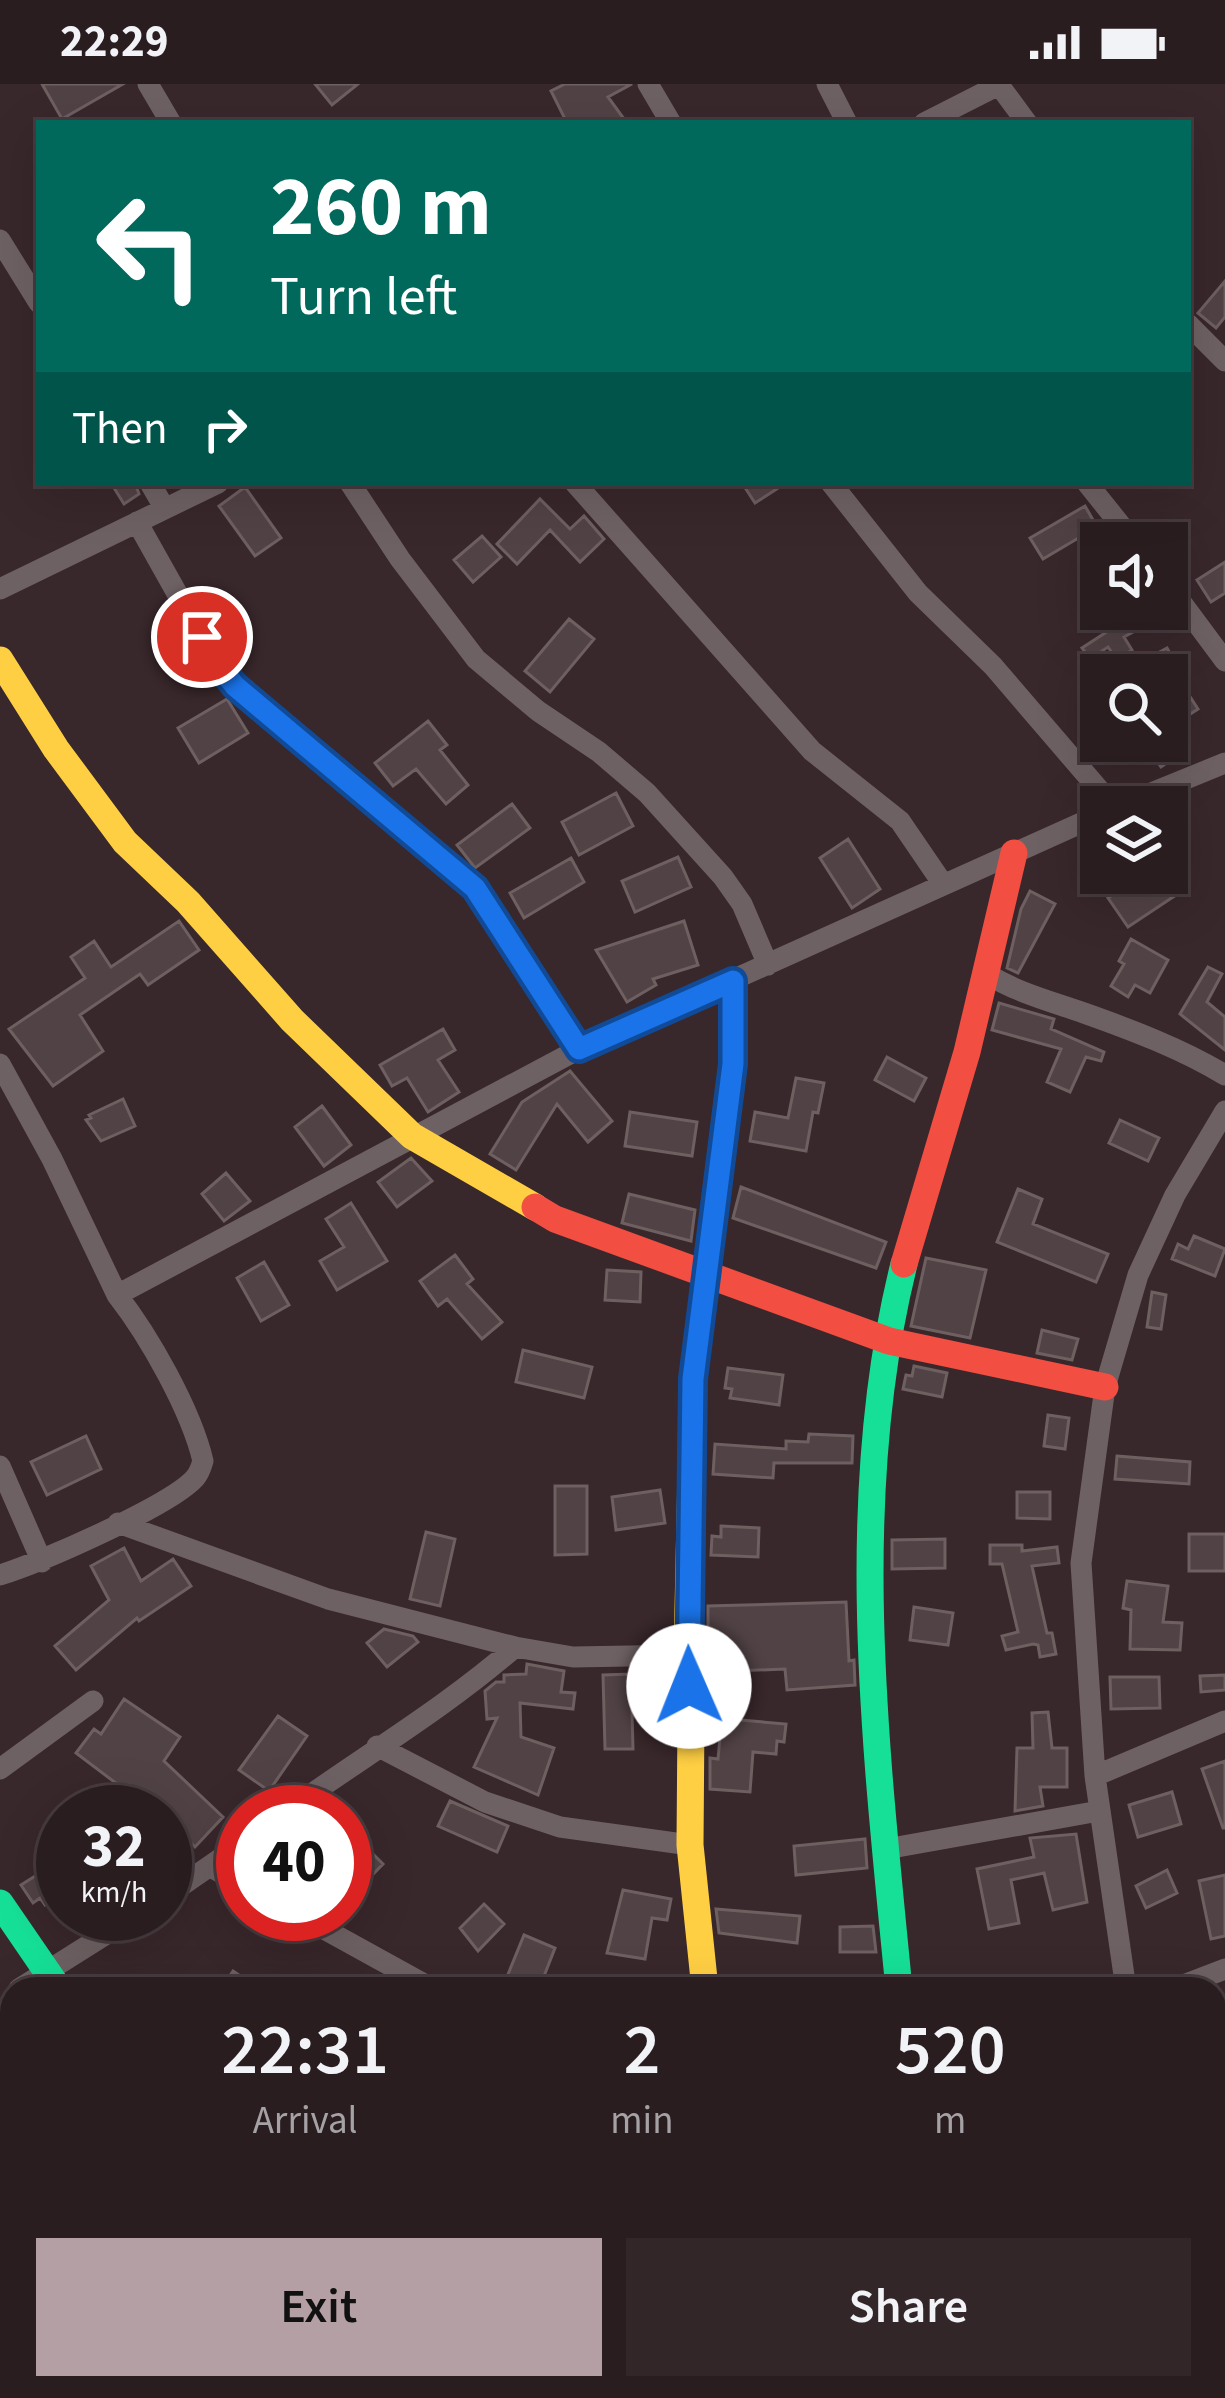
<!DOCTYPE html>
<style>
body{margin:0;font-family:"Source Sans 3",sans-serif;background:#322629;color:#f1f3f6;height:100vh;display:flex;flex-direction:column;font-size:45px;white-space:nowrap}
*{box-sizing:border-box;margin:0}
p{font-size:39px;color:#a5a2a5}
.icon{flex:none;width:66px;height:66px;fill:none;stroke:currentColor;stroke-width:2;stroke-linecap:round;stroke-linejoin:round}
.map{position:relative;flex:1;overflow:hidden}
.sheet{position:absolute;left:0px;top:1893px;width:1227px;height:423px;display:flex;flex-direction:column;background:#2a1d20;border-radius:36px 36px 0 0;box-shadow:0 12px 48px #0002,0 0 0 3px #463b3e}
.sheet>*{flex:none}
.hud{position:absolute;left:36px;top:36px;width:1155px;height:366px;border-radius:0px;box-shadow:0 12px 48px #0002,0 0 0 3px #463b3e;background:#00695c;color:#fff;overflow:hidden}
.tools{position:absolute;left:1080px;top:438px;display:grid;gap:24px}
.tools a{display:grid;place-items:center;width:108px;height:108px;border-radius:0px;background:#2a1d20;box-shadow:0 12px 48px #0002,0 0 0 3px #463b3e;font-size:60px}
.speed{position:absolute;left:36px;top:1701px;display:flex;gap:24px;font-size:60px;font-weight:700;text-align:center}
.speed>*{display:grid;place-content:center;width:156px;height:156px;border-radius:50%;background:#2a1d20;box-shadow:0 12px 48px #0002,0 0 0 3px #463b3e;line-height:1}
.speed small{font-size:30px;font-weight:400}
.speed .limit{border:18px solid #d22;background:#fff;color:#111}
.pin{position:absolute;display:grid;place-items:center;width:102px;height:102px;color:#fff;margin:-51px;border:6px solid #fff;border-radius:50%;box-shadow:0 3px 12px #0007}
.me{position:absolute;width:132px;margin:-66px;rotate:359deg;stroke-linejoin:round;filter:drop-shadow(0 0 9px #0008)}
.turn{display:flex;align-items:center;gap:42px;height:252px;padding:0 36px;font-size:54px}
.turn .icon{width:156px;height:156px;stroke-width:2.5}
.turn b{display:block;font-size:84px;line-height:102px}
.then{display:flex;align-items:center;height:114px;padding:0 36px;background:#0003;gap:24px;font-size:45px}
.eta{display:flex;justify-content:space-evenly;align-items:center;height:204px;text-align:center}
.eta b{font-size:72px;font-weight:600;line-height:84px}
.cta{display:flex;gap:24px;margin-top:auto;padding:24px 36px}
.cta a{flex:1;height:138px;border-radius:0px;background:#b4a0a4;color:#111;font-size:48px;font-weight:600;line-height:138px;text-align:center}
.cta a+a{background:#322629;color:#f1f3f6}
.status{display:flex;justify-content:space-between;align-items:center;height:84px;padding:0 60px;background:#2a1d20;direction:ltr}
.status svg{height:33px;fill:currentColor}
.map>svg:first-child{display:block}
.building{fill:#514245;stroke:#6e5f61;stroke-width:3}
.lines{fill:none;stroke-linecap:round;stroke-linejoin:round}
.street{stroke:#6e6163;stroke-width:21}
.fast{stroke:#16e098;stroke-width:27}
.slow{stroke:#ffcf43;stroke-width:27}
.jam{stroke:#f24e42;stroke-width:27}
.route-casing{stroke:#114b97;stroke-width:30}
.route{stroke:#1a73e8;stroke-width:21}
</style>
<div class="status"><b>22:29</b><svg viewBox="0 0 49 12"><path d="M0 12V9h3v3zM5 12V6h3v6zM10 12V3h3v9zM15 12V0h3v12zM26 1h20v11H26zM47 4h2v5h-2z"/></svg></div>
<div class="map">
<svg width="1225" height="2314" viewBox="0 0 1225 2314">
<rect width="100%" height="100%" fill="#38272b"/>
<path class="building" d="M42 0H123L62 35Z
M315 0H358L332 21Z
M565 0H632L608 13 627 39H567L551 7Z
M1225 197V233L1216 244 1198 229Z
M111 399H135L139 410 124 420Z
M742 399H786L755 419Z
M245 403 281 454 255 472 219 422Z
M540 415 570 445 584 432 604 455 580 478 550 446 517 480 497 460Z
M1085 422 1097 443 1043 475 1030 454Z
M482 452 501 473 473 498 454 476Z
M1225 478V509L1211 518 1197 496Z
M569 535 594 555 550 608 525 587Z
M1125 536 1133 548 1124 553 1132 566 1117 576 1108 563 1090 575 1082 564Z
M1167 564 1182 591H1176L1198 625 1167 645V591H1117Z
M227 615 248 649 199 679 178 644Z
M428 637 447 661 440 666 468 701 446 720 416 685 393 702 375 679Z
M1143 657H1171L1179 670 1161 683Z
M616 709 633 742 579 771 562 738Z
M512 720 530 744 475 784 457 761Z
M848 755 880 805 852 824 820 774Z
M678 773 691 803 635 828 622 797Z
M571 774 584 798 524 834 510 809Z
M1121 789H1166L1179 809 1128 843 1108 814 1128 801Z
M1030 807 1055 820 1018 889 1007 884 1021 825Z
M179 837 199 866 148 901 140 890 80 931 103 967 53 1002 9 945 85 894 71 873 94 857 111 883Z
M684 837 698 881 653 895 656 901 627 918 596 866Z
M1131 855 1168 876 1150 909 1135 901 1128 913 1111 902 1124 880 1119 877Z
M1208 883 1222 890 1207 918 1225 933V966L1180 930Z
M999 919 1054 935 1051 945 1104 968 1101 977 1086 973 1070 1008 1047 998 1061 965 992 946Z
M443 945 455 966 438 976 459 1008 428 1028 407 994 392 1002 380 981Z
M887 973 926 994 914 1017 875 996Z
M570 987 612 1037 588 1058 557 1020 516 1086 490 1070 522 1018Z
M796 994 824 999 818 1029 813 1028 806 1067 750 1057 755 1028 788 1034Z
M123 1015 135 1042 101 1057 86 1036 91 1034 89 1031Z
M322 1022 351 1061 324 1082 295 1043Z
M630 1028 697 1038 692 1072 625 1062Z
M1120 1036 1159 1054 1148 1077 1109 1059Z
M411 1074 432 1097 397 1123 378 1098Z
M226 1089 250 1117 224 1137 202 1110Z
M741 1103 886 1158 876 1184 733 1134Z
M1018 1105 1042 1115 1033 1140 1108 1170 1096 1198 997 1158Z
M629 1110 695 1126 691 1157 622 1139Z
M351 1119 387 1177 337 1206 320 1177 344 1163 326 1135Z
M1194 1152 1225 1165 1215 1192 1172 1175 1178 1160 1188 1165Z
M455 1171 473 1195 467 1200 502 1238 482 1255 447 1215 438 1222 420 1197Z
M926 1174 986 1186 970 1254 911 1242Z
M264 1178 289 1221 261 1237 237 1194Z
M607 1186 641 1188 640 1218 605 1216Z
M1152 1208 1166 1211 1161 1245 1147 1243Z
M1042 1246 1078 1255 1072 1276 1037 1269Z
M523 1266 592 1283 584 1314 516 1298Z
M914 1282 947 1289 942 1313 903 1305 906 1291 912 1292Z
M728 1284 783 1291 779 1321 730 1314 732 1305 725 1304Z
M1048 1331 1069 1334 1065 1365 1044 1362Z
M809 1350 853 1352 852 1379H774L773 1394 713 1390 715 1360 786 1365V1357L808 1358Z
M86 1352 101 1385 47 1411 31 1378Z
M1117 1372 1190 1378 1189 1400 1115 1395Z
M555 1402H587V1470L555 1471Z
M660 1406 665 1439 616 1446 612 1413Z
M1017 1408H1050V1435L1017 1434Z
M721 1442 759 1444 758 1473 711 1471 712 1452 721 1453Z
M426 1448 455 1455 440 1522 410 1515Z
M1189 1450H1225V1487H1189Z
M945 1455V1484L892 1485V1456Z
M990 1461H1022V1467L1057 1463 1059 1479 1032 1482 1047 1549H1052L1056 1570 1040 1573 1038 1561 1033 1560 1006 1566 1002 1552 1018 1548 1002 1480H990Z
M124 1464 141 1497 173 1475 191 1502 139 1537 137 1534 76 1586 55 1562 109 1516 91 1482Z
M1127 1497 1168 1502 1163 1538 1182 1539 1180 1566 1130 1565 1131 1526 1123 1524Z
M846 1518 849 1577 854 1576 855 1601 787 1606 785 1585 708 1588V1522Z
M914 1523 953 1529 948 1561 910 1556Z
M384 1545 413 1552 418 1558 387 1583 367 1559Z
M527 1580 564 1587 561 1608 575 1609 573 1625 520 1619 521 1653 554 1664 538 1711 474 1683 497 1634 487 1635 485 1607 496 1598H504V1591L526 1590Z
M631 1590 633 1665H605L603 1591Z
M1225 1591V1606L1201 1608 1200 1592Z
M1110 1593H1159L1160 1624 1111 1625Z
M124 1615 180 1653 164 1677 223 1733 195 1763 165 1735V1728H157L129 1701 125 1706 76 1669 94 1645 101 1650Z
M1048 1628 1052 1664H1067V1703H1040L1043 1722 1015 1727 1017 1664H1033L1032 1629Z
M278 1632 307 1652 269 1707 239 1686Z
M729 1635 786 1640 784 1658 777 1657 776 1670 753 1668 750 1708 710 1705V1674L718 1675 721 1643 729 1644Z
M1225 1677V1744H1223L1202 1685Z
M1172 1708 1181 1740 1138 1753 1129 1721Z
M450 1717 508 1742 497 1768 438 1742Z
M1076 1750 1087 1818 1053 1826 1044 1789 1011 1796 1019 1839 989 1845 977 1785 1034 1773 1030 1754Z
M345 1751 358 1761 361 1758 383 1780 345 1819Z
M865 1755 867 1784 796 1791 794 1762Z
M51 1782 63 1801V1809L45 1821 40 1814 33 1819 21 1801Z
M1167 1786 1177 1809 1146 1824 1136 1802Z
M1225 1791V1852L1211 1855 1199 1797Z
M623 1806 671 1815 667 1836 652 1834 645 1875 607 1869Z
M484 1820 504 1840 478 1867 460 1844Z
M716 1825 800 1832 797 1859 719 1849Z
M873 1842 876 1868H840V1843Z
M524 1851 555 1864 539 1905H502Z
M233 1887 259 1905H221Z"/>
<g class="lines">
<path class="street" d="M148 0 171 39
M648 0 671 39
M827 0 847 39
M999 1 1027 39
M924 39 1001 0
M0 156 39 219
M1188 240 1225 277
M150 399 165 425
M350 399 400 475 476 575 538 627 599 668 647 709 723 793 742 820 768 881
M575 399 812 667 900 737 943 800
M831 399 918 509 993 582 1114 723
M1087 399 1135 459
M137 438 215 577 235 602 475 804 579 965
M1167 499 1225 577
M0 505 218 399
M1117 723 1225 679
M987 890C1018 909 1050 917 1084 929 1132 946 1182 965 1225 991
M0 980 52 1075 117 1211C149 1252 191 1326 203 1377 201 1383 200 1388 195 1394 170 1422 39 1479 0 1491
M117 1211 579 965 1101 730
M0 1382 42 1478
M118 1439 328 1515 515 1563C444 1625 362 1673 286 1728
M515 1563 573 1573 687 1571
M377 1662 485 1718 560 1743 690 1761
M0 1685 93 1617
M1095 1692 1225 1637
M886 1765 1099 1727
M211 1783 243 1801
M165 1813 243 1759
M297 1830 433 1905
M19 1905 138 1830
M1126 1905 1095 1692 1081 1479 1105 1303 1138 1191 1175 1111 1225 1027
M1173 1905 1225 1885
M1215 2095H1225
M0 2173 12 2164
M1160 2304 1185 2314
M73 2314 76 2304
M253 2314 255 2304
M417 2314 423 2304
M616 2314 621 2304
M835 2314 840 2304
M1067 2314 1072 2304"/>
<path class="fast" d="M0 1819 59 1905
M899 1905C876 1667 845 1415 904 1180
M369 2304 376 2314"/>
<path class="slow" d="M0 576 56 665 125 758 188 818 292 936 412 1052 535 1123
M705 1905 690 1761 691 1633 687 1571 693 1295 733 980V897"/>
<path class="jam" d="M535 1123 555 1135 889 1257 1105 1303
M904 1180 967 968 1014 769"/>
</g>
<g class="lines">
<g class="route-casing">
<path id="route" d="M202 553 215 577 235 602 475 804 579 965 733 897V980L693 1295 689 1602"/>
</g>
<use href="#route" class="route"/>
</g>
</svg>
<div class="tools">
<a><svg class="icon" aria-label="sound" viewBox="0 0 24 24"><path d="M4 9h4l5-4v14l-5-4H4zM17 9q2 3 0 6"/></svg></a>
<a><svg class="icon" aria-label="search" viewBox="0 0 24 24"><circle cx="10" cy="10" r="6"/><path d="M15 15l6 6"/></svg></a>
<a><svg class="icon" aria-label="layers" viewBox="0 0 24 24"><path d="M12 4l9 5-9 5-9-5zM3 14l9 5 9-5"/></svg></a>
</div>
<div class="speed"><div>32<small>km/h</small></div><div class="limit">40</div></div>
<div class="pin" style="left:202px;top:553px;background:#d93025"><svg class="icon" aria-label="arrive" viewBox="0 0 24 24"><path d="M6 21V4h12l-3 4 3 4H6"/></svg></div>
<svg class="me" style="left:689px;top:1602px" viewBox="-20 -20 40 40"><circle r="19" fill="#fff"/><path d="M0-13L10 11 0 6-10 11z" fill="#1a73e8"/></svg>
<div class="hud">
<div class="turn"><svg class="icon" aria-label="left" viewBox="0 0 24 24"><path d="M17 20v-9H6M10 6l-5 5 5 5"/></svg><div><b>260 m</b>Turn left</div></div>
<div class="then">Then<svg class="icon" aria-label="right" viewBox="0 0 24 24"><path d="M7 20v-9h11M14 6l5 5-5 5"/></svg></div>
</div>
<section class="sheet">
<div class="eta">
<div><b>22:31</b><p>Arrival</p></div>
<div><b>2</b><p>min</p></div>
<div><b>520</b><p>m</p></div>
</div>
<div class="cta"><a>Exit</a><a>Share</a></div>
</section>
</div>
